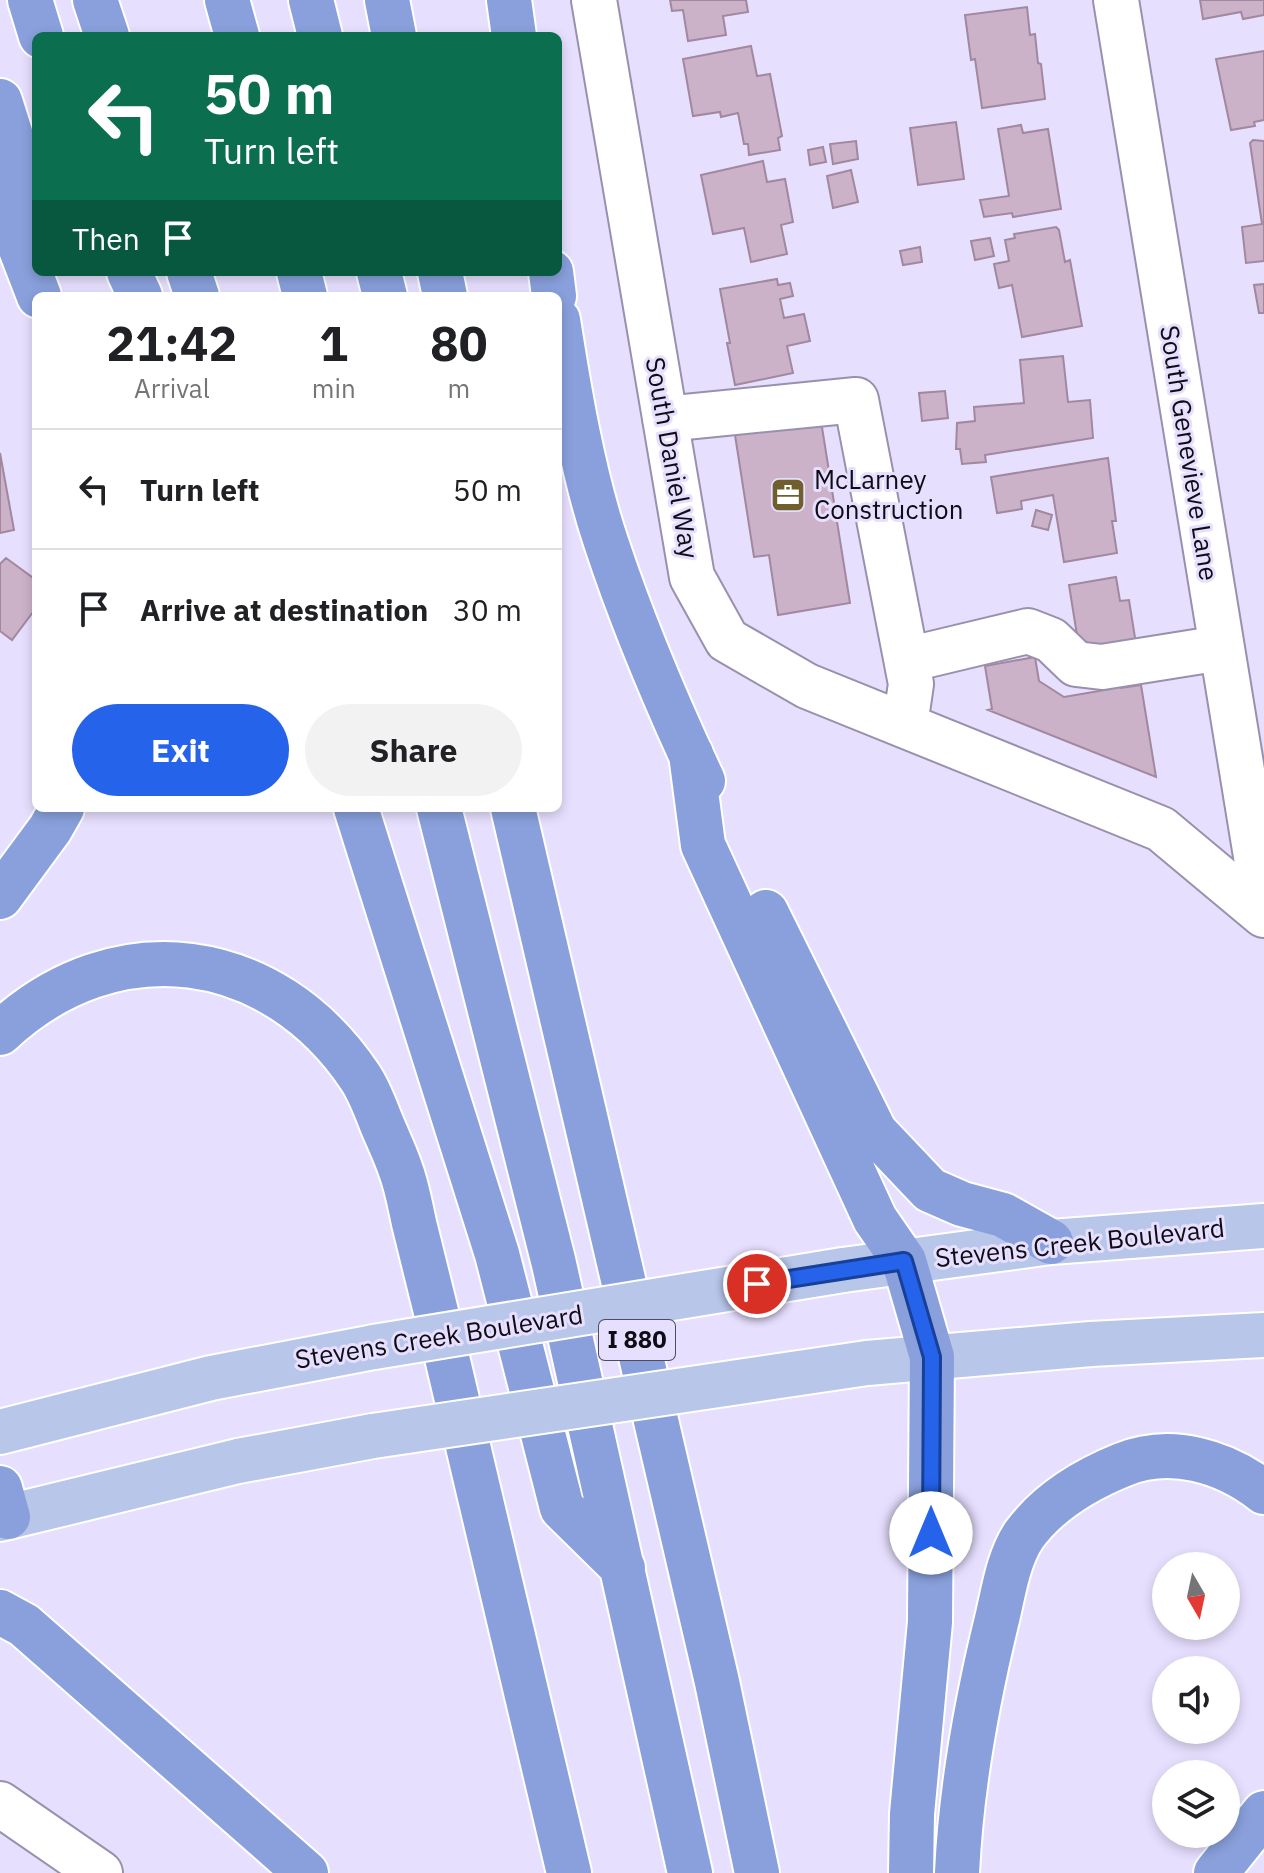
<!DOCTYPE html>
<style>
body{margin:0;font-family:"IBM Plex Sans",sans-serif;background:#f2f2f2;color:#202124;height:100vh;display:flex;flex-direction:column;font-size:30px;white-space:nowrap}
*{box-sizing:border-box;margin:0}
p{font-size:26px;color:#757577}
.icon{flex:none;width:44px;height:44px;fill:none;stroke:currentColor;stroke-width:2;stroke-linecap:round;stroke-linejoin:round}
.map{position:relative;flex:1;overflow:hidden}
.sheet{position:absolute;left:32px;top:292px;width:530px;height:520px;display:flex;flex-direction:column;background:#fff;border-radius:12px;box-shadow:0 4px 12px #0003}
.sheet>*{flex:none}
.top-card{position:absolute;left:32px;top:32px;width:530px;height:244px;border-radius:12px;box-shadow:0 4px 12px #0003;background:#0b6e4f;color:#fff;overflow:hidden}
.needle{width:52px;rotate:171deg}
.fabs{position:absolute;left:1152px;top:1552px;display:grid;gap:16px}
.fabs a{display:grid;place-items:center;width:88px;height:88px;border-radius:50%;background:#fff;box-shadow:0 4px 12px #0003;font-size:40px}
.pin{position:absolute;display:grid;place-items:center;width:68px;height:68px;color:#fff;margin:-34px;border:4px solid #fff;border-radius:50%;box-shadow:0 2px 8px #0007}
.me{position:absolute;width:88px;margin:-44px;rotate:0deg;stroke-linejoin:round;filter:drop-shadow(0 0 6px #0008)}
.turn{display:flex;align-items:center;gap:28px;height:168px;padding:0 40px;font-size:36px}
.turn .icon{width:104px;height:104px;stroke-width:2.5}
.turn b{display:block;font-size:56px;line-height:68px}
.then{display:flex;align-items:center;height:76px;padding:0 40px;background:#0003;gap:16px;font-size:30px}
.eta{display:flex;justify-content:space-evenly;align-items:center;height:136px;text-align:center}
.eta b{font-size:48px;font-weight:700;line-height:56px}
.cta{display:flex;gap:16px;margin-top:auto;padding:16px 40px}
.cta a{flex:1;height:92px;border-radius:48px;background:#2563eb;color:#fff;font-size:32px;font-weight:700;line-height:92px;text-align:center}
.cta a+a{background:#f2f2f2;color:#202124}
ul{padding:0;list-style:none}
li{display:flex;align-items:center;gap:24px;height:120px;padding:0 40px;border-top:2px solid #e0e0e0}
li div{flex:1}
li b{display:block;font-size:30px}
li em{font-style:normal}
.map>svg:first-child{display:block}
.building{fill:#ccb2c9;stroke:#a1889e;stroke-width:2}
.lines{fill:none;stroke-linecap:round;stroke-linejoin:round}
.minor-casing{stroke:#9990ad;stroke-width:48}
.major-casing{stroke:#fff;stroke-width:48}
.highway-casing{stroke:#fff;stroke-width:48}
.minor{stroke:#fff;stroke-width:44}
.major{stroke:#b8c6ea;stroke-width:44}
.highway{stroke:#89a0dc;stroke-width:44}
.major-bridge-casing{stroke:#fff;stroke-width:48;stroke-linecap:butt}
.major-bridge{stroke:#b8c6ea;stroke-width:44}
.route-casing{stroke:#184099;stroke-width:20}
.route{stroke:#2563eb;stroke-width:14}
.labels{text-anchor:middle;stroke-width:6;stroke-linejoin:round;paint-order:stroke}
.shield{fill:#e7dffe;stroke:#504b5c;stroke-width:2}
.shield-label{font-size:24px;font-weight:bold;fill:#0f0c16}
.street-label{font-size:26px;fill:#0f0c16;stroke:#e7dffe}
.poi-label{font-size:26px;fill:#0f0c16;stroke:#e7dffe;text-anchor:start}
</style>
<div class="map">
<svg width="1264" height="1873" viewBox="0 0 1264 1873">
<rect width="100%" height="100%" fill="#e7dffe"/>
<path class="building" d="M670 0H746L748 12 723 16 726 35 688 41 683 10 672 11Z
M1200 0H1264V15L1243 19 1241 12 1203 19Z
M1027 7 1030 35 1035 34 1038 63 1041 64 1045 99 982 108 975 59 971 60 965 15Z
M751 46 757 76 770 74 782 136 778 138 780 150 749 155 748 144H744L738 113 721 117 720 112 693 116 683 59Z
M1264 51V120L1254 122 1255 126 1231 130 1216 59Z
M956 122 964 179 918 185 910 128Z
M1021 125 1023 133 1048 129 1061 209 1013 217 1012 213 984 217 980 200 1009 196 998 129Z
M1253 140 1264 141V261L1246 263 1242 227 1262 224 1250 143Z
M856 141 858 159 833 164 830 144Z
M823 147 826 162 810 165 808 150Z
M763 161 767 182 785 179 793 222 781 225 787 254 751 262 744 228 713 234 701 175Z
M851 170 858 202 833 208 827 176Z
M1056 227 1059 230 1065 262 1070 260 1082 326 1022 337 1012 285 999 288 994 264 1009 261 1005 240 1015 238 1014 234Z
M990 238 994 256 975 260 971 241Z
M920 247 922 262 903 265 900 251Z
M777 279 778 285 790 283 793 296 780 299 784 318 804 314 810 341 787 346 793 373 735 385 727 343H730L720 289Z
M1264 284V313H1259L1254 285Z
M1063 356 1068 402 1090 400 1093 438 985 455 986 462 962 464 960 449H956L957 423 975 421 974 407 1024 403 1020 360Z
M945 391 948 418 922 421 919 393Z
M821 421 850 603 778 615 769 555 754 557 735 435Z
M0 453 14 530 0 533Z
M1108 458 1116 521H1112L1117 553 1064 562 1053 495 1021 501 1022 509 997 513 991 477Z
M1036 510 1052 515 1048 530 1032 526Z
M6 558 36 580V608L12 640 0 631V564Z
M1116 577 1120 601 1129 600 1136 644 1080 654 1069 585Z
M1035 657 1039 681 1064 697 1111 689 1110 682 1119 680 1121 688 1141 685 1156 777 988 710 992 709 985 666Z"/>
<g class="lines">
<g class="minor-casing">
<path id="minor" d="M594 0 692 577 727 640 807 686 1161 829 1264 915
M1116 0 1264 905
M665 419 856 400 911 684 905 725
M907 660 1028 631 1051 640 1076 664 1102 667 1221 648
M0 1804 100 1873"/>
</g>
<g class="major-casing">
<path id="major" d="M843 1270 1051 1242 1264 1226
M867 1363 1091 1344 1264 1335
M0 1432 211 1378 374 1347
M0 1519 238 1461 373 1436"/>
</g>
<g class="highway-casing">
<path id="highway" d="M30 0 41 36
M95 0 107 36
M227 0 237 36
M311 0 320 36
M387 0 394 36
M509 0 514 36
M0 101 36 215
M0 195 39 296
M129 272 140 296
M189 272 197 296
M299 272 305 296
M379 272 385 296
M440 272 445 296
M551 272 554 296
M558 320C569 391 583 474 606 542 633 624 667 704 703 781
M691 754 703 845 875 1219 904 1261 932 1357 930 1622 912 1814 911 1873
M356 808 497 1254 562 1508 623 1568
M439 808 554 1264 690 1873
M513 808 717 1682 757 1873
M0 897 50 829 62 808
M766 912 875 1132 930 1190 962 1204 1003 1215 1051 1242
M0 1033C115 925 273 947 360 1077 369 1090 375 1107 381 1122 387 1137 395 1153 400 1168 407 1186 410 1205 414 1223 423 1259 432 1295 441 1332 485 1512 525 1693 569 1873
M0 1488 8 1517
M0 1612 24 1625 306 1873
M957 1873C961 1786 977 1700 998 1615 1004 1589 1009 1557 1024 1535 1049 1501 1085 1480 1122 1465 1171 1445 1224 1461 1264 1492
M1216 1873 1264 1813"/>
</g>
<use href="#minor" class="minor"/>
<use href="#major" class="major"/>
<use href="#highway" class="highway"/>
<g class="major-bridge-casing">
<path id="major-bridge" d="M374 1347 843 1270
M373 1436 867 1363"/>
</g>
<use href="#major-bridge" class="major-bridge"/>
</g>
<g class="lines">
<g class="route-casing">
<path id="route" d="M757 1284 904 1261 932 1357 931 1533"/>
</g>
<use href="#route" class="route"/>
</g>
<defs>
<g id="office-square" transform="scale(1.8)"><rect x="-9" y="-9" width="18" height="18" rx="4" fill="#6f5f2c" stroke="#e7dffe"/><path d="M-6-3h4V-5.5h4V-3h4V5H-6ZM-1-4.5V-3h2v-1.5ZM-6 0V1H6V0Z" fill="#fff"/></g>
</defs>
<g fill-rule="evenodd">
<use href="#office-square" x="788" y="495"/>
</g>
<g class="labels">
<rect class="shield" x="599" y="1320" width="76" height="40" rx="6"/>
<g class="shield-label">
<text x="637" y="1348">I 880</text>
</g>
<g class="street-label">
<text transform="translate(1189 453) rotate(81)" y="9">South Genevieve Lane</text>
<text transform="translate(672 458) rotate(80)" y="9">South Daniel Way</text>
<text transform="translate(1080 1243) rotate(-6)" y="9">Stevens Creek Boulevard</text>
<text transform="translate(439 1337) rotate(-9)" y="9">Stevens Creek Boulevard</text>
</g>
<g class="poi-label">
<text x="814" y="489">McLarney<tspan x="814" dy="30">Construction</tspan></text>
</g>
</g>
</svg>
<div class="fabs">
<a><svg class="needle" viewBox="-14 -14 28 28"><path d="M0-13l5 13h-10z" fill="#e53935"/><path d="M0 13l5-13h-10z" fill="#757577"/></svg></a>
<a><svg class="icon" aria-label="sound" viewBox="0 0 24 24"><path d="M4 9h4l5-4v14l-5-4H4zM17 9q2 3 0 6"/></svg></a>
<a><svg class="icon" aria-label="layers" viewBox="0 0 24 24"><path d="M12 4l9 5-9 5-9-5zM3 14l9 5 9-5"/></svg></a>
</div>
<div class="pin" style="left:757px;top:1284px;background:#d93025"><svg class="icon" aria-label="arrive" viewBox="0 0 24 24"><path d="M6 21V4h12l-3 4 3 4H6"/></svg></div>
<svg class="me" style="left:931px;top:1533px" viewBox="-20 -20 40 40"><circle r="19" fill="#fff"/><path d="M0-13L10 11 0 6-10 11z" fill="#2563eb"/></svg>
<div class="top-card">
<div class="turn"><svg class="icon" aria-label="left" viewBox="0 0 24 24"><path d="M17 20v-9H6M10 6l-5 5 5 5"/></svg><div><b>50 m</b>Turn left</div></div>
<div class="then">Then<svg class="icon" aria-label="arrive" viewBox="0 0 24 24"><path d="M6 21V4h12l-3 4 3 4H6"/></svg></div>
</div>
<section class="sheet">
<div class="eta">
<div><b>21:42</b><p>Arrival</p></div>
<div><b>1</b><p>min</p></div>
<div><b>80</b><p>m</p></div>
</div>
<ul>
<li><svg class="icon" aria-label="left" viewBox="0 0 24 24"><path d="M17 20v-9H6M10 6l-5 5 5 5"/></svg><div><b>Turn left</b></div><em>50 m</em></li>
<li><svg class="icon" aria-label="arrive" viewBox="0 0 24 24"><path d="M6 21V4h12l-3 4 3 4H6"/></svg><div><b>Arrive at destination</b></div><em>30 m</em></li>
</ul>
<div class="cta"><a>Exit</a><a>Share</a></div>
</section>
</div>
